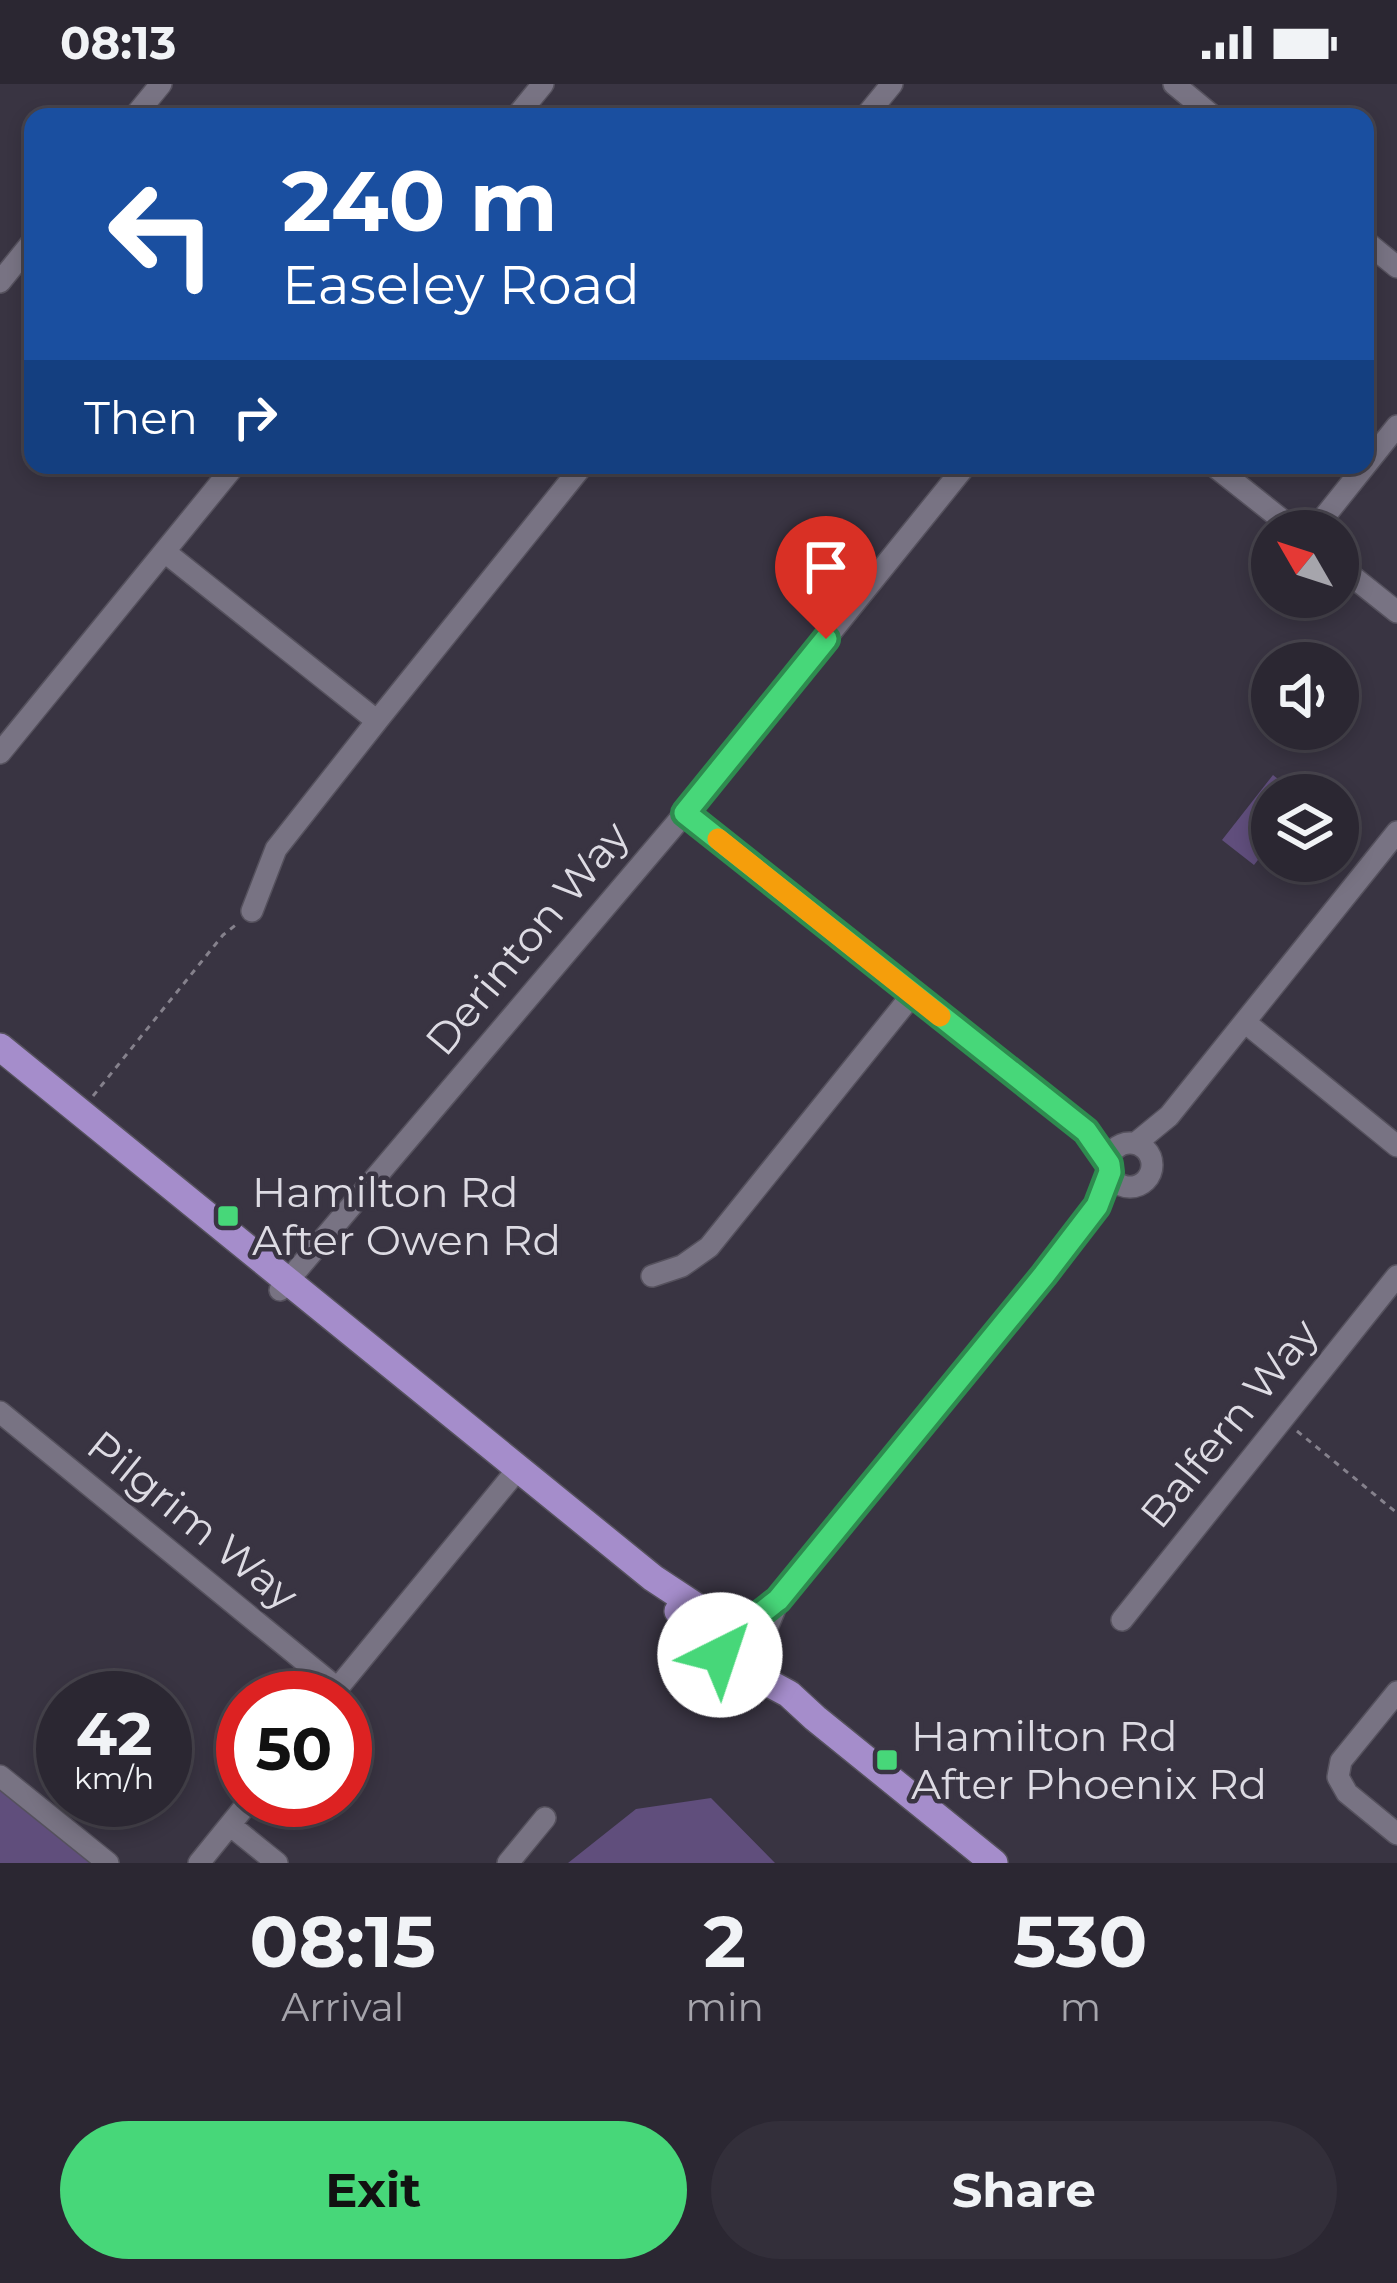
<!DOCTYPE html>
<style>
body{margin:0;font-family:Montserrat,sans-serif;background:#332f3a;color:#f1f3f6;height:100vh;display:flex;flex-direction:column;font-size:45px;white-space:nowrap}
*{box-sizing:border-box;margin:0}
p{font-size:39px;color:#a6a5ac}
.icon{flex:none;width:66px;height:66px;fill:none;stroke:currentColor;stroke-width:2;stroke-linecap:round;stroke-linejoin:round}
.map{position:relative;height:1779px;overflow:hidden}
.details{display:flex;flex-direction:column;background:#2b2732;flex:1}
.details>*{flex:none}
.banner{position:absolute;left:24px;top:24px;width:1350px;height:366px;border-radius:24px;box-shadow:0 6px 18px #0003,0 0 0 3px #47444d;background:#1a4fa0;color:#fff;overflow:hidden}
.needle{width:78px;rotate:309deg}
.fabs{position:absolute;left:1251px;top:426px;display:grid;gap:24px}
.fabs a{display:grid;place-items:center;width:108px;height:108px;border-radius:50%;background:#2b2732;box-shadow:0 6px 18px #0003,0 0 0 3px #47444d;font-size:60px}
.speed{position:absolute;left:36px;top:1587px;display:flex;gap:24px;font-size:60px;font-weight:700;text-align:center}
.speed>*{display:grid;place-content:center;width:156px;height:156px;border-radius:50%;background:#2b2732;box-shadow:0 6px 18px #0003,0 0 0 3px #47444d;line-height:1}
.speed small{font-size:30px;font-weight:400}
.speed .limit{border:18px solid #d22;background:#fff;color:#111}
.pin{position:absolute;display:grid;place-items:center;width:102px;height:102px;color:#fff;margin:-123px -51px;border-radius:50% 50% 50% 0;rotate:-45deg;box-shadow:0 0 12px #0007}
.pin .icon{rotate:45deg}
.me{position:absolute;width:132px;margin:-66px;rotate:41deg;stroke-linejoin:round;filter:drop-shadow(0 0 9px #0008)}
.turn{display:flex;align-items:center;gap:42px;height:252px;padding:0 60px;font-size:54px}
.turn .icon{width:156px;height:156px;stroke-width:2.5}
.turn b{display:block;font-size:84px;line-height:102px}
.then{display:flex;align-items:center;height:114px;padding:0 60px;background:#0003;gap:24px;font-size:45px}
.eta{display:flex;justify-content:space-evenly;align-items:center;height:204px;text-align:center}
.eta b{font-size:72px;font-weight:700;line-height:84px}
.action{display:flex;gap:24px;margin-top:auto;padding:24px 60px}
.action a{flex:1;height:138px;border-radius:72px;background:#47d779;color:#111;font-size:48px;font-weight:700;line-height:138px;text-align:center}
.action a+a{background:#332f3a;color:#f1f3f6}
.status{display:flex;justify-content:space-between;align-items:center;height:84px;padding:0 60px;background:#2b2732;direction:ltr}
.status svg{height:33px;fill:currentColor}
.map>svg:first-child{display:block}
.green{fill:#604e7c}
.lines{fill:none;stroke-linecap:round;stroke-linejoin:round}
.minor-casing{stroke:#55515d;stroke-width:24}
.major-casing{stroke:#55515d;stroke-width:30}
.path{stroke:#85818c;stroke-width:3;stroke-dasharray:6 6;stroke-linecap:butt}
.minor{stroke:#787383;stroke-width:21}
.major{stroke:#a58dcb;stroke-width:27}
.route-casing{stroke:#2e8c4f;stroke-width:30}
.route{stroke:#47d779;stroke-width:21}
.slow{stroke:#f59e0b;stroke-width:21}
.poi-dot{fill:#47d779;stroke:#393442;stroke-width:4.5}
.labels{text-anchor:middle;stroke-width:9;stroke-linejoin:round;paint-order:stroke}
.street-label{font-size:42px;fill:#dddbe3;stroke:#393442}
.poi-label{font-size:42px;fill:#dddbe3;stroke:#393442;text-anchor:start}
</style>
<div class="status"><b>08:13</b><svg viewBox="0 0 49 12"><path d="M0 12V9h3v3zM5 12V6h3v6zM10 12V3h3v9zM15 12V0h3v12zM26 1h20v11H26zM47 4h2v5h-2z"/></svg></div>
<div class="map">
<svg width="1397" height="1779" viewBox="0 0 1397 1779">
<rect width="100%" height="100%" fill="#393442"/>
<path class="green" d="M1273 691 1298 711H1272V758L1254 781 1222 756Z
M0 1704 97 1779H0Z
M711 1714 775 1779H568L636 1725Z"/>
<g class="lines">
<g class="minor-casing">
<path id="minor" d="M1174 0 1214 33
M134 33 161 0
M516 33 543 0
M865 33 892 0
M1365 157 1397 183
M0 198 33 157
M1213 381 1296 447
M1313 447 1397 342
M165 468 377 637 583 381
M1338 481 1397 528
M0 669 235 381
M685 729 1086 1047 1109 1080
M252 827 276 765 377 637
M1246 939 1397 1062
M1136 1059 1169 1032 1397 748
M1108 1081a22 22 0 1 1 44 0a22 22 0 1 1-44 0Z
M652 1192 682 1182 709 1163 912 911
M280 1206 685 729 966 381
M0 1328 337 1604
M1122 1536 1397 1192
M745 1538 778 1517 1044 1191 1097 1122 1110 1088
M763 1554 778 1517
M1397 1608 1341 1677 1338 1693 1347 1709 1397 1750
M332 1611 518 1385
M0 1692 108 1779
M230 1741 277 1779
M199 1779 250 1716
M508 1779 545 1734"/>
</g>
<g class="major-casing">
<path id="major" d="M0 963 653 1494 703 1527 733 1540
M678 1527 718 1557
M718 1562a23 23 0 1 1 46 0a23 23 0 1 1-46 0Z
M743 1585 789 1610 815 1634 994 1779"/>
</g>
<path class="path" d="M93 1012 223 851 237 840
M1297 1347 1397 1429"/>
<use href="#minor" class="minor"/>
<use href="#major" class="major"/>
</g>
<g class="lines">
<g class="route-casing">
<path id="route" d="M720 1571C715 1543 723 1545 745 1538 756 1535 768 1523 778 1516L1044 1191 1097 1122 1110 1088 1109 1080 1086 1047 685 729 826 555"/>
</g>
<use href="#route" class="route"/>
<path class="slow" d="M718 755 940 932"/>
</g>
<g class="poi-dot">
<rect x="216" y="1120" width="24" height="24" rx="6"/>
<rect x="875" y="1664" width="24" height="24" rx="6"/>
</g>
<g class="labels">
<g class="street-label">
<text transform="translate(527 854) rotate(-50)" y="15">Derinton Way</text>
<text transform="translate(1229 1339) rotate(-51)" y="15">Balfern Way</text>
<text transform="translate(193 1436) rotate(39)" y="15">Pilgrim Way</text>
</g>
<g class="poi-label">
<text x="252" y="1123">Hamilton Rd<tspan x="252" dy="48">After Owen Rd</tspan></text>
<text x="911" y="1667">Hamilton Rd<tspan x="911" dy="48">After Phoenix Rd</tspan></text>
</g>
</g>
</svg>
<div class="fabs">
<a><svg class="needle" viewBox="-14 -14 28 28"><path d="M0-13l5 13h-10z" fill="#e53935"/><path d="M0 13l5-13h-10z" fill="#a6a5ac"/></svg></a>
<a><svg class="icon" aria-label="sound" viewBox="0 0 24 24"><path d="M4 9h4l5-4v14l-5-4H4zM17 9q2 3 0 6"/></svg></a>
<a><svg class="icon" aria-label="layers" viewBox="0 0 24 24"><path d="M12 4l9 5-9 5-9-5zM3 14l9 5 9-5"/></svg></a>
</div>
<div class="speed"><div>42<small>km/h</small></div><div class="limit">50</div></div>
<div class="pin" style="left:826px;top:555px;background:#d93025"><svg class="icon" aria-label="arrive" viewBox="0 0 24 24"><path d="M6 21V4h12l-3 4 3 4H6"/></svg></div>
<svg class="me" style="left:720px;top:1571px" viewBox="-20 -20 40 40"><circle r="19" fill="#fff"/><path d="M0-13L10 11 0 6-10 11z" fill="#47d779"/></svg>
<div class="banner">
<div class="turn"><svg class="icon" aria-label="left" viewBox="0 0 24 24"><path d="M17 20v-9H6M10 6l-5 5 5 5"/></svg><div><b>240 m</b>Easeley Road</div></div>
<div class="then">Then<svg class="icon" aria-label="right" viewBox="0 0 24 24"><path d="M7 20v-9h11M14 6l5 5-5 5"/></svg></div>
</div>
</div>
<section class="details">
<div class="eta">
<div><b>08:15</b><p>Arrival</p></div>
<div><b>2</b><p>min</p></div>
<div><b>530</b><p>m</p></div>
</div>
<div class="action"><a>Exit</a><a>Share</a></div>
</section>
